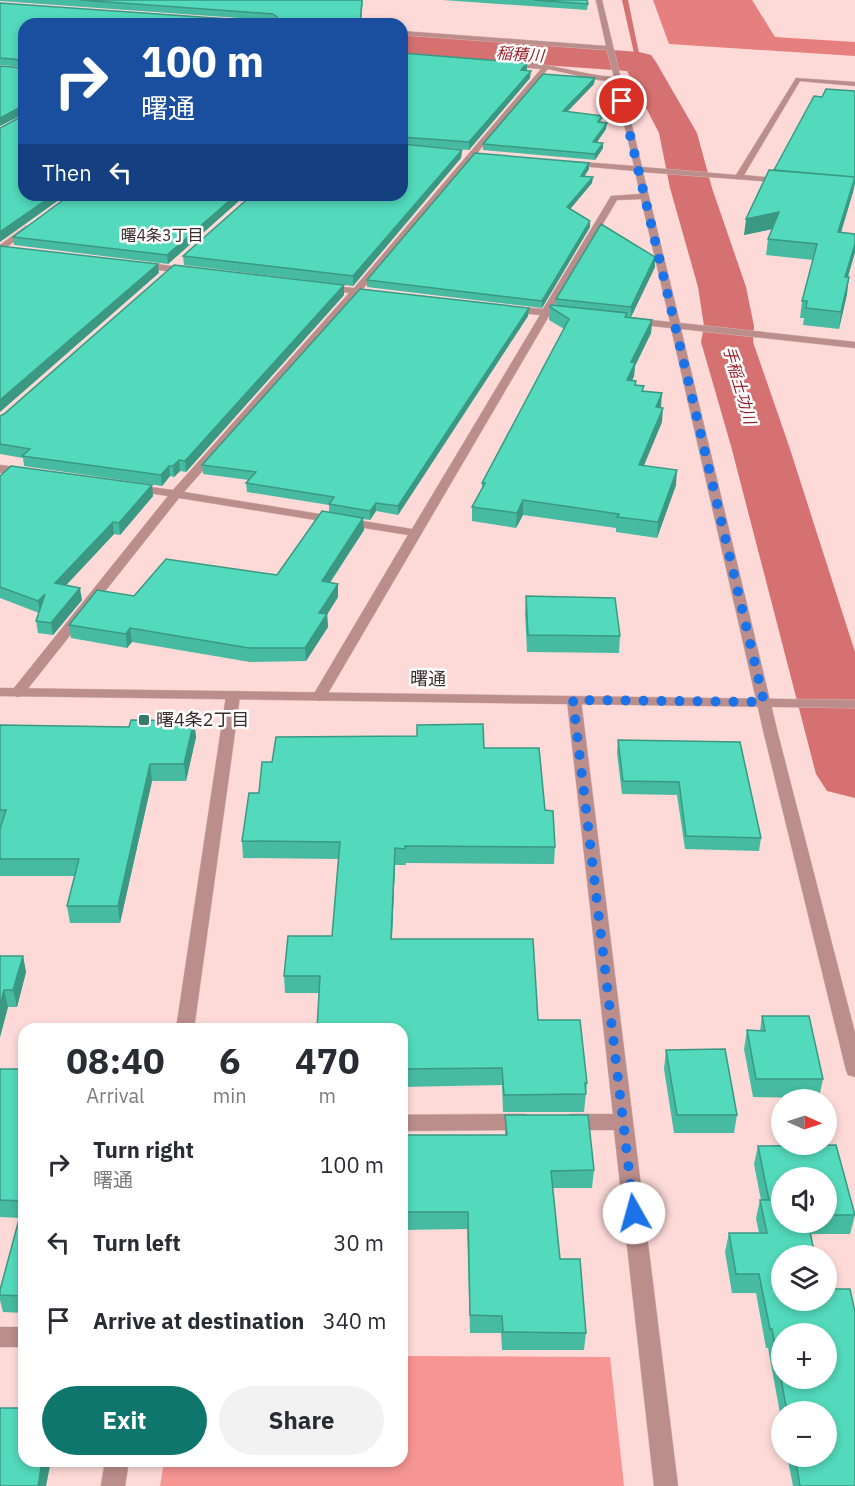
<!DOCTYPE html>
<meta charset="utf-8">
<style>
body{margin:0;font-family:"IBM Plex Sans","Noto Sans JP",sans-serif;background:#f2f2f3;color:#2b2b33;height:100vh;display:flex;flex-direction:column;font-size:22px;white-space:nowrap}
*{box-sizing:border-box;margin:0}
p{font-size:20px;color:#7c7c81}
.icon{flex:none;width:33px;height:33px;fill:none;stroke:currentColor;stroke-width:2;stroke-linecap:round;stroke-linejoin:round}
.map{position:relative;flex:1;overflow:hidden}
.panel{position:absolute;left:18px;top:1023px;width:390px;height:444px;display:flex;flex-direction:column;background:#fff;border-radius:18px;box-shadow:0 3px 9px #0003}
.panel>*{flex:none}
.hud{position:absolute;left:18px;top:18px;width:390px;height:183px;border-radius:18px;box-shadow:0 3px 9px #0003;background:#1a4fa0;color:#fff;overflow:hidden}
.needle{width:39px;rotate:93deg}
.buttons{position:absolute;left:771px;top:1089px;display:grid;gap:12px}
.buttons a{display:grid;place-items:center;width:66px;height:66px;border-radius:50%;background:#fff;box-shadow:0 3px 9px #0003;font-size:30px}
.pin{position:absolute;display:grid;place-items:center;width:51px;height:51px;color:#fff;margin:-26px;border:3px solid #fff;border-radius:50%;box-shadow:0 2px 6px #0007}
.me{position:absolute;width:66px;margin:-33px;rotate:353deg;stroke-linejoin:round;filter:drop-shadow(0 0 4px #0008)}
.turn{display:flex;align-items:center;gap:21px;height:126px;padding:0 24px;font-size:27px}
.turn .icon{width:78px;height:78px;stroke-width:2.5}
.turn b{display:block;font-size:42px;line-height:51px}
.then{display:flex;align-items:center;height:57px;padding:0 24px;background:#0003;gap:12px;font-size:22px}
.eta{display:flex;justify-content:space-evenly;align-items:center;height:102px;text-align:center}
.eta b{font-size:36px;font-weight:800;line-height:42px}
.button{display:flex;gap:12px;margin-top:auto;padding:12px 24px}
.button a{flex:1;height:69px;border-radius:36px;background:#0f766e;color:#fff;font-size:24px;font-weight:800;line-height:69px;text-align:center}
.button a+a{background:#f2f2f3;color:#2b2b33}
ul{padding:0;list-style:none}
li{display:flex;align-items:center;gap:18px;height:78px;padding:0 24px}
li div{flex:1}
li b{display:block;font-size:22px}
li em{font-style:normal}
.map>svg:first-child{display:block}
.green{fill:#f79593}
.forest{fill:#e5807e}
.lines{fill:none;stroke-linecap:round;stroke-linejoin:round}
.stream{fill:#d57170;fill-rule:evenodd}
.river{fill:#d57170;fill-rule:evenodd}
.minor-casing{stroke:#d7b7b6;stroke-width:1}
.tertiary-casing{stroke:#d7b7b6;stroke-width:1}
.minor{fill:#bb8d8b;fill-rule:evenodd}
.tertiary{fill:#bb8d8b;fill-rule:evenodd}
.wall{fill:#47bba1;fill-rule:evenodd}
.shaded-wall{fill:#3a9883}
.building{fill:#53d9bb;stroke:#3a9883;stroke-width:1.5;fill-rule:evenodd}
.route{stroke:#1a73e8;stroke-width:10;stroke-dasharray:0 18}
.poi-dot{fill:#387a6a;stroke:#fff;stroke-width:2}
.labels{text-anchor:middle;stroke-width:5;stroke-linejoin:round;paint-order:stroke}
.far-water-label{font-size:16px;font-style:italic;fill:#98202a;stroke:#fff}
.far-neighbourhood-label{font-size:16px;fill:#3d2c2c;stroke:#fff}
.street-label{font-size:18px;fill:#3d2c2c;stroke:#fff}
.poi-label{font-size:18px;fill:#3d2c2c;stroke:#fff;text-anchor:start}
</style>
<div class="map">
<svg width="855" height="1486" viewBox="0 0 855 1486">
<rect width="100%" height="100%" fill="#fddad8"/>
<path class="green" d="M402 1356 610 1357 624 1486H160L164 1461H402Z"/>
<path class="forest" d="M653 0H752L775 37 855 42V56L669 44Z"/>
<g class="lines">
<path class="stream" d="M622 0H628L641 63 636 62Z"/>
<path class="river" d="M402 35 639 52 651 55 656 62 697 133 712 188 746 287 754 326 753 342 789 446 855 652V798L827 791 816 774 731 446 701 342 704 326 698 287 670 188 659 133 627 71 402 55Z"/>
<g class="minor-casing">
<path id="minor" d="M596 0H602L642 167 736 175 796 78 855 82V86L800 81 744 175 785 179 789 181 788 183 643 172 680 323 855 342V348L681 329 778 734 855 1033V1077L848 1075 846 1070 764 734 671 328 632 324 627 321 632 318 670 322 641 199 617 200 552 310 569 312 574 315 569 318 549 316 324 700 319 701 312 697 408 535 179 498 22 696 17 697 10 693 168 496 128 490V484L173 490 349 293 322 289V285L354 288 541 69 507 66 505 63C542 59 577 75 614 77L607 50 402 35V31L606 46ZM548 69 598 80 614 81 634 166 569 161 565 163 569 165 635 171 640 194 611 196 543 309 510 306 505 309 510 312 540 315 412 529 184 492 358 294 381 296V292L363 289Z
M26 226 33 228 0 252V245Z
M140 262 188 268 193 271 188 274 137 267V263Z
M0 465 25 468 31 472 25 476 0 473Z
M233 692 240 696 194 1029H176L226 696Z
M574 696 581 700 678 1486H654L614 1130H570L563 1127 560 1122 563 1117 570 1114H613L567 700Z
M525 1114 532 1117 535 1122 532 1127 525 1130 402 1131V1115Z
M0 1327H24V1347H0Z
M105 1461H129L125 1486H101Z"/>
</g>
<g class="tertiary-casing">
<path id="tertiary" d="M0 688 855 700V708L0 696Z"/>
</g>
<use href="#minor" class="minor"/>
<use href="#tertiary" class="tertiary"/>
</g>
<path class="wall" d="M0 0H363L361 24H24V114L0 126V66L23 68V67L0 65V3L244 20H265L0 1Z
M442 0H587L588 4 587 10Z
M402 53 527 70 530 78 469 150 414 145 462 150 461 158 353 286 184 265 183 256 284 196 402 195Z
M595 78 594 84 568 111 602 121 601 123 606 129 597 142 603 148 595 160 483 150V144Z
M855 91V184L853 192 841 233 855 252 848 277 847 294 839 329 803 325 804 318H800L802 301 813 260 766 255 768 239 772 229 744 235 773 171 822 97Z
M589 163V169L584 176 592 183 570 209 590 227 542 308 367 287V280Z
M70 195H240V200L168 264 14 245 13 237Z
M655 257V267L631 317 652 320 651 333 635 366 634 376 632 381 661 408 662 422 643 466 676 485 657 538 616 532V528L523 515 516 528 472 521V507L482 489V483L564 329 549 320 550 307 556 306V299Z
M344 295 186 472 180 471 174 477 170 476 162 486 24 466 23 458 0 454V416Z
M529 308 528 316 398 515 376 511 370 520 363 519 364 530 330 583 338 584V597L327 614 328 627 306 661 250 662 132 642 127 648 71 638 69 625 134 596 277 575 329 512V505L247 492 246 483 249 480 203 474 202 465Z
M0 476 153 496 120 535 114 534 66 585 82 600 53 635 38 633 36 621 39 613 0 598Z
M526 596 620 636 619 653 527 652 525 613Z
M194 721 196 737 186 781H152L120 923H70L67 906 75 876H0V725L129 727Z
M618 740 761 838 759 851 685 849 677 795 622 794 617 753Z
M484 748 545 810 555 847 554 864 406 863V865H395L392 939 538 1020 587 1083 584 1112H503L502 1085 402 1087V1029L319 993H285L284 976 332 936 338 859 243 858 242 841 259 793 272 762Z
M0 956H23L26 972 17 1007H8L0 1037Z
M762 1016 823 1079 819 1098 753 1097 744 1049 747 1030 760 1031Z
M666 1050 737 1115 734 1133H674L664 1069Z
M0 1069H24V1313L3 1312 0 1300V1295L19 1218 0 1217Z
M505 1115 594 1170 592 1188H553L560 1259 586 1333 584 1350H502L501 1333H470L467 1229 402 1230V1135H505Z
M836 1145 855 1215 850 1234H811L815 1256H782V1300H826V1289H850L855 1312V1486H793L787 1456H826V1412H782V1424L768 1348H766L756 1293H732L725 1252 729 1233H759L756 1218 760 1200H761L754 1164 758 1146ZM782 1178H826V1222H782ZM782 1334H826V1378H782Z"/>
<path class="shaded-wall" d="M527 63V70H521Z
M531 71 530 78 469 150V142Z
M595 78 594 84 563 116V111Z
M22 106 23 114 0 126V118Z
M607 123 606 129 593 148V142Z
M603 143V148L595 160V154Z
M462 150 461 158 353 286V276Z
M589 163V169L581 182V176Z
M593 177 592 183 566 214 567 207Z
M855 180 853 192 836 248 838 232Z
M53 195H66L0 242V232Z
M236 195H240V200L168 264 167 255Z
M779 212 777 228 744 235 746 219Z
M590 221V227L542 308V301Z
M855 244V252L843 293 845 277Z
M655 257V267L631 317V307Z
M158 264 159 273 0 412V400Z
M849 277 847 294 839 329 841 312Z
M344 285V295L186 472 185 461Z
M529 308 528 316 398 515V506Z
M652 320 651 333 635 366 634 376 626 394 627 380 631 362Z
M662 393 661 407 654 421 656 407Z
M663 408 662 422 638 480 639 465Z
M179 460 180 471 174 477 173 466Z
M169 466 170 476 162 486 161 475Z
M677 470 676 485 657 538 658 522Z
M152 485 153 496 120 535 119 523Z
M523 500V515L516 528 517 513Z
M376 503V511L370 520V511Z
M363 518 364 530 322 594V581Z
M113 522 114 534 57 595 55 583Z
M338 584V597L320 626 319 613Z
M80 588 82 600 53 635 51 623Z
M45 594 40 613 38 601Z
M327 614 328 627 306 661 305 648Z
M130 628 132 642 127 648 126 634Z
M194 721 196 737 186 781 184 764Z
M150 764 152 781 120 923 118 906Z
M395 848V865L391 956V939Z
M23 956 26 972 17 1007 13 990Z
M4 990 8 1007 0 1037V1006Z
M42 1461H51L46 1486H38Z"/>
<path class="building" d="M80 0H362L360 24H24V61L23 60 0 58V3L244 20H275L277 17 273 14Z
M534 0H587L588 4Z
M402 53 527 63 521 70 531 71 469 142 402 137Z
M24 65V107L22 106 0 118V66L23 68Z
M543 74 595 78 563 111 603 116 598 122 607 123 593 142 603 143 595 154 483 144Z
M826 89 855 91V177L774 170 814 96 822 97Z
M24 115V195H53L0 232V128Z
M402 144 462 150 353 276 183 256 252 195 284 196 285 195H402Z
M475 153 589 163 581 176 593 177 567 207 590 221 542 301 367 280Z
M769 170 855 177 838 232 855 234V244L845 277H849L841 312 806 308 807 301H802L817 244 768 239 779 212 746 219Z
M70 195H236L167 255 13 237Z
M601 224 655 257 631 307 556 299Z
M0 246 158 264 0 400Z
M174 265 344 285 185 461 179 460 173 466H169L161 475 22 456 30 449 0 444V416L4 414Z
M360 289 529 308 398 506 376 503 370 511 329 504 334 497 246 483 256 472 202 465Z
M551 305 627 313 625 317 652 320 631 362 635 363 627 380 636 381 635 385 644 386 642 391 662 393 656 407 663 408 639 465 677 470 658 522 617 517 619 514 523 500 517 513 472 507 485 483H482L569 319 550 307Z
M11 466 152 485 119 523 113 522 55 583 80 588 51 623 36 621 45 594 38 601 0 587V476Z
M322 511 363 518 322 581 338 584 319 613 327 614 305 648H249L130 628 126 634 69 625 97 590 134 596 166 559 277 575Z
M526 596 615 598 620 636 528 635Z
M131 720 194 721 184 764H150L118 906H67L79 859H0V829L6 810H0V725L129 727Z
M483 724 484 748H539L545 810 553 811 555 847 405 846V849L395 848 391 939H533L538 1020H580L587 1083H585L586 1094 504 1095 502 1068 402 1069V1029H317L320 976H284L288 936H332L340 842 242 841 249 793H259L262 762H272L276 737 417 736V725Z
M618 740 740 742 761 838 686 836 679 782 623 781Z
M0 956H23L13 990H4L0 1006Z
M762 1016H809L823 1079H756L747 1030 765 1031Z
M725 1049 737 1115H677L666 1050Z
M0 1069H24V1201L0 1200Z
M505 1115H588L594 1170 551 1171 560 1259H580L586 1333 503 1332 502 1316 470 1315 468 1212H402V1135H507Z
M836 1145 855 1215H826V1178H782V1222H808L815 1256H782V1300H826V1289H850L855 1312V1486H800L795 1456H826V1412H787L772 1329H770L759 1274H736L729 1233H767L760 1200H769L758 1146ZM782 1334H826V1378H782Z
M24 1201V1296L0 1295V1290Z
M0 1408H24V1461H42L38 1486H0Z"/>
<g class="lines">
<path class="route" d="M622 101 764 702 573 700 634 1213"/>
</g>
<rect class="poi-dot" x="138" y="714" width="12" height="12" rx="3"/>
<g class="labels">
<g class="far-water-label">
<text transform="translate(520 54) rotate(4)" y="6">稲積川</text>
<text transform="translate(740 385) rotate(74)" y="6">手稲土功川</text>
</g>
<g class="far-neighbourhood-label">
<text x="162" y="241">曙4条3丁目</text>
</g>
<g class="street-label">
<text transform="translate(428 679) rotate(1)" y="6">曙通</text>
</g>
<g class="poi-label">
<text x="156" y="726">曙4条2丁目</text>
</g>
</g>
</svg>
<div class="buttons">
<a><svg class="needle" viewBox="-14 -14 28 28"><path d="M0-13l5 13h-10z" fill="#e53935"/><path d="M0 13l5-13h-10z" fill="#7c7c81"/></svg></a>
<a><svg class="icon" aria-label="sound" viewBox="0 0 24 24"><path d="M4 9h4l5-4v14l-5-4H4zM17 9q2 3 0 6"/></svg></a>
<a><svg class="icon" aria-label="layers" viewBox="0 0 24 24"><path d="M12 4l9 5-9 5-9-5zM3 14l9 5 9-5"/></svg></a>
<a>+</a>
<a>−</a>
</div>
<div class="pin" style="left:622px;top:101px;background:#d93025"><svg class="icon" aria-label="arrive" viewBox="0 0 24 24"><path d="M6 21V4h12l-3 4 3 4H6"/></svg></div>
<svg class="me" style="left:634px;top:1213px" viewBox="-20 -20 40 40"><circle r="19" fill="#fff"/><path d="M0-13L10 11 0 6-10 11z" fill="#1a73e8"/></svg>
<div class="hud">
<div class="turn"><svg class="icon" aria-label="right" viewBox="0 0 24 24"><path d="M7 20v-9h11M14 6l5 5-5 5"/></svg><div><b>100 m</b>曙通</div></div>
<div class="then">Then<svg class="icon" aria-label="left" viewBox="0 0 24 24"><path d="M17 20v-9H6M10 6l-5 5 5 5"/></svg></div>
</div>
<section class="panel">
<div class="eta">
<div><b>08:40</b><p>Arrival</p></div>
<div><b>6</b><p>min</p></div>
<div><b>470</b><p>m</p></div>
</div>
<ul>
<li><svg class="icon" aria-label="right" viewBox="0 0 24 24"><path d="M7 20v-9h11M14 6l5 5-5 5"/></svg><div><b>Turn right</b><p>曙通</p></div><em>100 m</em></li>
<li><svg class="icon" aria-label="left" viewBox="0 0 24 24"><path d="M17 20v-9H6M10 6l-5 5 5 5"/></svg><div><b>Turn left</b></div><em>30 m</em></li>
<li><svg class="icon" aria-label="arrive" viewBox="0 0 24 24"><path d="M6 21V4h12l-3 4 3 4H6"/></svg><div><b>Arrive at destination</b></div><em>340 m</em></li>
</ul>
<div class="button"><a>Exit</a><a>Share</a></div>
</section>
</div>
